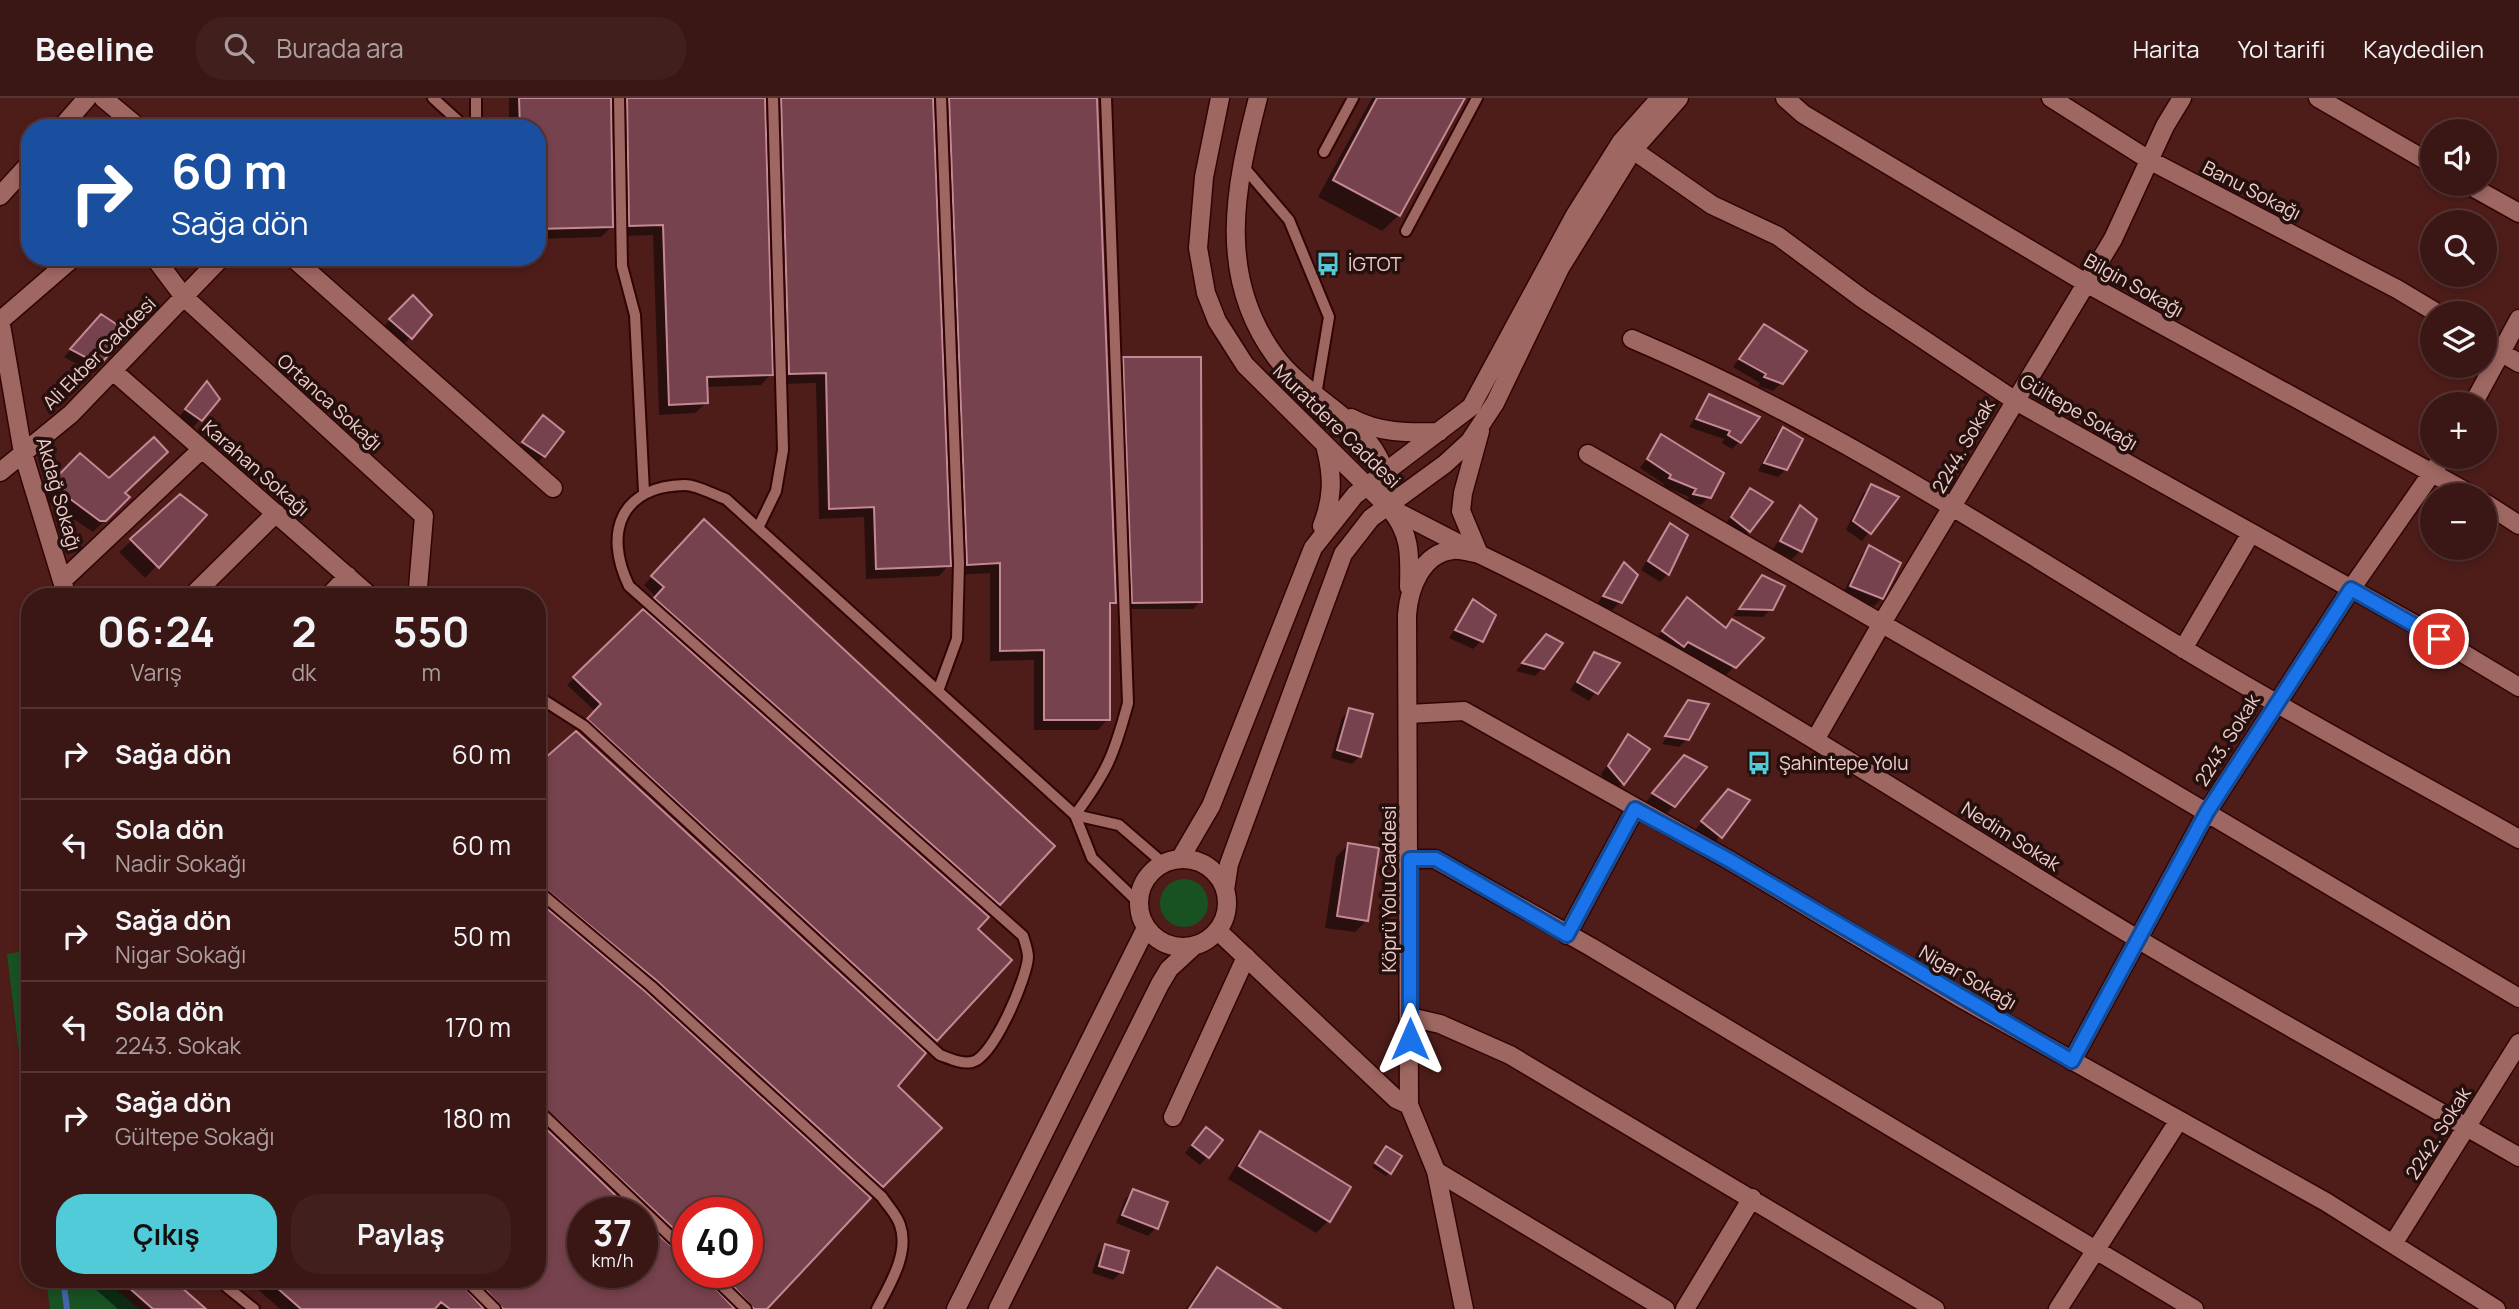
<!DOCTYPE html>
<html lang="tr">
<meta charset="utf-8">
<style>
body{margin:0;font-family:Manrope,sans-serif;background:#411f1d;color:#f1f3f6;height:100vh;display:flex;flex-direction:column;font-size:26px;white-space:nowrap}
*{box-sizing:border-box;margin:0}
p{font-size:23px;color:#ab9fa0}
.icon{flex:none;width:38px;height:38px;fill:none;stroke:currentColor;stroke-width:2;stroke-linecap:round;stroke-linejoin:round}
.map{position:relative;flex:1;overflow:hidden}
.drawer{position:absolute;left:21px;top:490px;width:525px;height:700px;display:flex;flex-direction:column;background:#3a1614;border-radius:28px;box-shadow:0 4px 10px #0003,0 0 0 2px #543534}
.drawer>*{flex:none}
.top-card{position:absolute;left:21px;top:21px;width:525px;height:147px;border-radius:28px;box-shadow:0 4px 10px #0003,0 0 0 2px #543534;background:#1a4fa0;color:#fff;overflow:hidden}
.fabs{position:absolute;left:2420px;top:21px;display:grid;gap:14px}
.fabs a{display:grid;place-items:center;width:77px;height:77px;border-radius:50%;background:#3a1614;box-shadow:0 4px 10px #0003,0 0 0 2px #543534;font-size:35px}
.speed{position:absolute;left:567px;top:1099px;display:flex;gap:14px;font-size:35px;font-weight:700;text-align:center}
.speed>*{display:grid;place-content:center;width:91px;height:91px;border-radius:50%;background:#3a1614;box-shadow:0 4px 10px #0003,0 0 0 2px #543534;line-height:1}
.speed small{font-size:18px;font-weight:400}
.speed .limit{border:10px solid #d22;background:#fff;color:#111}
.pin{position:absolute;display:grid;place-items:center;width:60px;height:60px;color:#fff;margin:-30px;border:4px solid #fff;border-radius:50%;box-shadow:0 2px 7px #0007}
.me{position:absolute;width:77px;margin:-38px;rotate:0deg;stroke-linejoin:round;filter:drop-shadow(0 0 5px #0008)}
.turn{display:flex;align-items:center;gap:24px;height:147px;padding:0 35px;font-size:32px}
.turn .icon{width:91px;height:91px;stroke-width:2.5}
.turn b{display:block;font-size:49px;line-height:60px}
.eta{display:flex;justify-content:space-evenly;align-items:center;height:119px;text-align:center}
.eta b{font-size:42px;font-weight:700;line-height:49px}
.button{display:flex;gap:14px;margin-top:auto;padding:14px 35px}
.button a{flex:1;height:80px;border-radius:28px;background:#52cbd9;color:#111;font-size:28px;font-weight:700;line-height:80px;text-align:center}
.button a+a{background:#411f1d;color:#f1f3f6}
ul{padding:0;list-style:none}
li{display:flex;align-items:center;gap:21px;height:91px;padding:0 35px;border-top:2px solid #543534}
li div{flex:1}
li b{display:block;font-size:26px}
li em{font-style:normal}
header{display:flex;align-items:center;gap:42px;box-sizing:border-box;height:98px;padding:0 35px;background:#3a1614;border-bottom:2px solid #543534}
header strong{font-size:33px}
nav{display:flex;gap:38px;margin-inline-start:auto;font-size:24px}
.search{width:490px;height:63px;background:#411f1d;display:flex;align-items:center;gap:18px;box-sizing:border-box;padding:0 24px;border-radius:28px;color:#ab9fa0;font-size:26px}
.map>svg:first-child{display:block}
.green{fill:#185222}
.shadow{fill:#0007;fill-rule:evenodd}
.lines{fill:none;stroke-linecap:round;stroke-linejoin:round}
.stream{stroke:#4662a9;stroke-width:6}
.building{fill:#76424d;stroke:#c48994;stroke-width:2}
.service-casing{stroke:#310404;stroke-width:14}
.minor-casing{stroke:#310404;stroke-width:21}
.tertiary-casing{stroke:#310404;stroke-width:21}
.secondary-casing{stroke:#310404;stroke-width:21}
.service{stroke:#9f6761;stroke-width:10}
.minor{stroke:#9f6761;stroke-width:18}
.tertiary{stroke:#9f6761;stroke-width:18}
.secondary{stroke:#9f6761;stroke-width:18}
.route-casing{stroke:#114b97;stroke-width:18}
.route{stroke:#1a73e8;stroke-width:12}
.labels{text-anchor:middle;stroke-width:7;stroke-linejoin:round;paint-order:stroke}
.street-label{font-size:19px;fill:#eececa;stroke:#25100e}
.poi-label{font-size:19px;fill:#eececa;stroke:#25100e;text-anchor:start}
</style>
<header>
<strong>Beeline</strong>
<div class="search"><svg class="icon" aria-label="search" viewBox="0 0 24 24"><circle cx="10" cy="10" r="6"/><path d="M15 15l6 6"/></svg>Burada ara</div>
<nav><a>Harita</a><a>Yol tarifi</a><a>Kaydedilen</a></nav>
</header>
<div class="map">
<svg width="2519" height="1211" viewBox="0 0 2519 1211">
<rect width="100%" height="100%" fill="#4e1d1a"/>
<path class="green" d="M1160 805a24 24 0 1 1 48 0a24 24 0 1 1-48 0Z
M30 852V1044L7 856Z
M46 1181H104L139 1211H50Z"/>
<path class="shadow" d="M509 0H763L771 276 761 287 705 289 706 305 695 315 659 317 653 137 619 138 616 7 609 4 612 128 601 139 537 141V30H509Z
M763 0H1095L1115 504 1108 511V621L1098 632H1034V562L990 563V475L957 477 939 11 932 3 949 467 939 478 866 481 864 419 819 421 816 285 779 286 771 11Z
M1372 0H1463L1399 117 1382 133 1318 99Z
M413 200 411 239 403 247 382 230Z
M93 226 99 266 91 274 64 259Z
M1764 228 1781 285 1773 293 1758 288 1760 285 1733 269Z
M1124 261 1200 504 1193 511H1126L1117 268Z
M200 293V322L193 329 179 319Z
M1709 298 1740 343 1732 351 1722 345 1724 341 1689 329Z
M535 327 544 358 536 366 516 353Z
M1783 332 1786 371 1778 379 1758 373 1775 339Z
M1662 339 1709 399 1701 407 1687 404 1689 399 1663 388 1664 386 1640 370Z
M80 357 128 399 93 434 40 398Z
M1871 388 1896 399 1862 443 1846 432 1863 396Z
M1750 392 1749 433 1741 441 1724 428Z
M180 399 204 417 145 480 119 454Z
M1800 410 1815 421 1800 453 1792 461 1773 451Z
M704 424 1053 748 990 815 647 509 656 499 644 487Z
M1670 427 1668 476 1660 484 1641 472Z
M1869 449 1882 500 1874 508 1843 496 1862 457Z
M1624 467 1620 504 1612 512 1597 506Z
M1762 479 1771 511 1763 519 1733 518Z
M1687 501 1724 531 1733 523 1761 540 1726 577 1679 551 1675 556 1655 542Z
M1473 503 1481 543 1473 551 1449 540Z
M643 514 1009 862 929 949 582 629 596 614 567 587Z
M1538 546 1543 570 1535 578 1516 573Z
M1594 556 1617 566 1589 603 1570 592Z
M1689 604 1687 641 1679 649 1662 646Z
M1350 612 1360 658 1352 666 1331 660 1342 620Z
M1629 638 1623 685 1615 693 1601 676Z
M537 666 940 1030 762 1211H280L246 1181H537ZM583 1115H642V1174H583ZM688 1115H747V1174H688Z
M1676 667 1674 708 1666 716 1646 704Z
M1721 701 1747 702 1713 747 1695 732Z
M1348 747 1367 822 1355 834 1325 830 1336 759Z
M1261 1036 1329 1122 1316 1135 1228 1081 1248 1048Z
M1198 1039 1221 1043 1200 1067 1185 1055Z
M1383 1053 1389 1075 1386 1078 1372 1069Z
M1133 1093 1156 1130 1148 1138 1116 1125 1125 1101Z
M1106 1148 1121 1174 1113 1182 1092 1175 1098 1156Z
M1217 1171 1264 1211H1186L1201 1188Z
M84 1181H170L204 1211H118Z"/>
<g class="lines">
<path class="stream" d="M63 1181 67 1211"/>
</g>
<path class="building" d="M519 0H611L613 129 537 131V30H520Z
M627 0H765L773 277 707 279 708 305 669 307 663 127 629 128Z
M781 0H933L951 468 876 471 874 409 829 411 826 275 789 276Z
M949 0H1097L1116 505H1110V622H1044V552L1000 553V465L967 467Z
M1377 0H1465L1400 118 1333 82Z
M413 197 432 217 412 241 389 221Z
M101 216 128 234 100 267 70 251Z
M1764 226 1807 253 1783 286 1764 279 1766 276 1739 261Z
M1123 259H1201L1202 504 1132 505Z
M207 283 220 301 202 323 185 311Z
M1709 296 1760 319 1741 345 1728 337 1730 333 1696 321Z
M543 317 564 334 545 359 522 344Z
M1783 329 1803 341 1787 372 1764 365Z
M1661 336 1724 375 1711 400 1693 396 1696 391 1669 380 1671 377 1647 361Z
M154 339 168 354 125 395 130 399 106 423H100L50 386 80 355 109 380Z
M1871 386 1899 399 1871 436 1853 423Z
M1750 390 1773 404 1750 434 1731 419Z
M180 396 207 417 159 470 130 441Z
M1800 407 1817 421 1802 454 1780 443Z
M704 421 1055 748 1000 807 654 500 664 489 651 478Z
M1670 425 1688 437 1669 477 1648 463Z
M1869 447 1901 465 1883 501 1850 488Z
M1624 464 1638 477 1622 505 1603 498Z
M1762 477 1785 488 1773 512 1739 511Z
M1687 499 1726 530 1732 521 1764 540 1736 570 1688 544 1684 549 1662 533Z
M1473 501 1496 517 1483 544 1455 532Z
M643 511 989 819 978 831 1012 862 937 943 587 621 601 606 573 579Z
M1546 536 1563 545 1544 571 1522 565Z
M1594 554 1620 565 1598 596 1577 584Z
M1688 602 1709 606 1689 642 1665 638Z
M1349 610 1373 616 1361 659 1337 652Z
M576 633 926 955 898 988 942 1030 883 1089 656 882 537 784V667Z
M1628 636 1650 651 1624 687 1608 668Z
M1684 657 1707 669 1675 709 1652 695Z
M1728 691 1750 702 1722 740 1701 723Z
M1348 745 1379 750 1368 823 1337 818Z
M537 802 646 894 871 1100 767 1211H754L720 1174H747V1115H688V1144L537 1003Z
M537 1022 634 1115H583V1174H642V1122L688 1163V1174H700L735 1211H503L476 1181H537Z
M1206 1029 1223 1042 1209 1060 1192 1047Z
M1260 1033 1351 1089 1330 1124 1239 1068Z
M1386 1048 1402 1058 1391 1076 1375 1065Z
M1133 1091 1168 1104 1158 1131 1122 1117Z
M1105 1146 1129 1153 1123 1175 1099 1168Z
M1217 1169 1281 1211H1189Z
M119 1181H172L206 1211H153Z
M267 1181H457L484 1211H450L441 1204 435 1211H301Z"/>
<g class="lines">
<g class="service-casing">
<path id="service" d="M433 0 466 30
M476 0V30
M619 0 622 168 635 217 644 394
M1324 54 1353 0
M1242 67 1289 122 1329 219 1316 297
M1406 133 1477 0
M758 430 776 393 783 352 773 0
M938 593 957 541 959 465 941 0
M537 598 584 628 940 957C951 961 961 966 972 964 993 960 1027 880 1028 859 1028 853 1025 844 1023 838L629 488C603 434 621 388 685 387 697 387 714 397 726 401L1075 717 1092 760 1139 805
M1075 717C1107 674 1114 657 1128 605L1106 0
M1075 717 1119 727 1163 765
M537 792 651 888 882 1099C887 1107 897 1117 900 1127 910 1155 889 1188 877 1211
M537 1011 688 1155
M708 1174 746 1211
M217 1181 254 1211
M465 1181 495 1211"/>
</g>
<g class="minor-casing">
<path id="minor" d="M103 0 139 30
M1785 0 1803 16 2086 185 2472 397
M2051 0 2149 62 2397 191 2437 215
M2318 0 2432 66
M61 30 87 0
M1633 52 1712 107 1778 138 1863 201 2014 302 2416 527 2519 589
M2467 86 2519 115
M0 98 30 65
M154 159 184 199 424 418 418 490 414 499
M292 159 553 390
M0 221 23 355 67 499
M0 223 74 159
M1632 241C1825 323 2001 439 2179 548 2290 616 2406 677 2519 741
M2485 245 2519 265
M113 273 371 499
M2473 306 2519 221
M1588 356 2118 662 2519 900
M0 374 71 316 222 159
M2485 405 2519 427
M1479 456C1708 566 1919 709 2136 840 2262 915 2392 986 2519 1059
M62 483 202 351
M191 499 276 415
M328 499 348 478
M2183 551 2251 435
M1409 616 1464 613 1729 762 1964 902 2326 1104 2496 1211
M1815 642 1882 525 2113 141 2165 28 2182 0
M1410 761H1435L1591 849 2194 1211
M1567 837 1635 711
M1410 919 1440 926 1510 957 1935 1211
M2072 963 2207 714 2351 491 2443 359
M1173 1019 1246 859
M1436 1073 1665 1211
M2393 1146 2519 945
M1685 1211 1752 1100
M2058 1211 2179 1022"/>
</g>
<g class="tertiary-casing">
<path id="tertiary" d="M1388 409C1411 433 1410 458 1409 489
M1218 833 1396 1001 1409 1007
M1464 1211 1436 1073 1409 1007 1407 517C1409 490 1422 455 1453 452 1460 451 1469 454 1476 455"/>
</g>
<g class="secondary-casing">
<path id="secondary" d="M1220 0 1204 79 1198 150 1206 195 1217 223 1245 267 1388 409 1479 456
M1258 0C1235 89 1216 177 1275 258 1313 310 1395 330 1388 409
M1351 320C1379 335 1407 335 1439 334
M1322 428C1333 400 1333 379 1326 351
M1479 456 1461 413 1463 395 1480 333
M1180 761 1211 708 1313 450 1355 397 1471 309 1575 117 1621 44 1660 0
M1139 805a44 44 0 1 1 88 0a44 44 0 1 1-88 0Z
M1225 792 1229 766 1343 456 1371 420 1445 366 1470 343 1495 305 1560 170 1633 52 1679 0
M956 1211 1146 830
M998 1211 1160 886 1169 871 1194 848"/>
</g>
<use href="#service" class="service"/>
<use href="#minor" class="minor"/>
<use href="#tertiary" class="tertiary"/>
<use href="#secondary" class="secondary"/>
</g>
<g class="lines">
<g class="route-casing">
<path id="route" d="M1410 941V761H1436L1567 837 1635 711 1729 762 2072 963 2207 714 2351 491 2439 541"/>
</g>
<use href="#route" class="route"/>
</g>
<defs>
<g id="bus-bare" transform="scale(1.89)"><path d="M-5-6H5V4H4V6H2V4H-2V6H-4V4H-5ZM-3.5-4V0h7V-4ZM-3.5 1.2v1.5H-2V1.2ZM2 1.2v1.5H3.5V1.2Z" fill="#52cbd9" stroke="#25100e" stroke-width="2.5" paint-order="stroke"/></g>
</defs>
<g fill-rule="evenodd">
<use href="#bus-bare" x="1328" y="166"/>
<use href="#bus-bare" x="1759" y="665"/>
</g>
<g class="labels">
<g class="street-label">
<text transform="translate(2252 92) rotate(27)" y="7">Banu Sokağı</text>
<text transform="translate(2134 187) rotate(29)" y="7">Bilgin Sokağı</text>
<text transform="translate(99 255) rotate(-45)" y="7">Ali Ekber Caddesi</text>
<text transform="translate(330 304) rotate(42)" y="7">Ortanca Sokağı</text>
<text transform="translate(2079 314) rotate(30)" y="7">Gültepe Sokağı</text>
<text transform="translate(1337 328) rotate(44)" y="7">Muratdere Caddesi</text>
<text transform="translate(1963 348) rotate(-60)" y="7">2244. Sokak</text>
<text transform="translate(256 370) rotate(41)" y="7">Karahan Sokağı</text>
<text transform="translate(59 396) rotate(74)" y="7">Akdağ Sokağı</text>
<text transform="translate(2227 642) rotate(-58)" y="7">2243. Sokak</text>
<text transform="translate(2011 738) rotate(32)" y="7">Nedim Sokak</text>
<text transform="translate(1389 791) rotate(-90)" y="7">Köprü Yolu Caddesi</text>
<text transform="translate(1968 879) rotate(30)" y="7">Nigar Sokağı</text>
<text transform="translate(2438 1035) rotate(-58)" y="7">2242. Sokak</text>
</g>
<g class="poi-label">
<text x="1348" y="173">İGTOT</text>
<text x="1779" y="672">Şahintepe Yolu</text>
</g>
</g>
</svg>
<div class="fabs">
<a><svg class="icon" aria-label="sound" viewBox="0 0 24 24"><path d="M4 9h4l5-4v14l-5-4H4zM17 9q2 3 0 6"/></svg></a>
<a><svg class="icon" aria-label="search" viewBox="0 0 24 24"><circle cx="10" cy="10" r="6"/><path d="M15 15l6 6"/></svg></a>
<a><svg class="icon" aria-label="layers" viewBox="0 0 24 24"><path d="M12 4l9 5-9 5-9-5zM3 14l9 5 9-5"/></svg></a>
<a>+</a>
<a>−</a>
</div>
<div class="speed"><div>37<small>km/h</small></div><div class="limit">40</div></div>
<div class="pin" style="left:2439px;top:541px;background:#d93025"><svg class="icon" aria-label="arrive" viewBox="0 0 24 24"><path d="M6 21V4h12l-3 4 3 4H6"/></svg></div>
<svg class="me" style="left:1410px;top:941px" viewBox="-20 -20 40 40"><path d="M0-17L14 15 0 8-14 15z" fill="#1a73e8" stroke="#fff" stroke-width="4"/></svg>
<div class="top-card">
<div class="turn"><svg class="icon" aria-label="right" viewBox="0 0 24 24"><path d="M7 20v-9h11M14 6l5 5-5 5"/></svg><div><b>60 m</b>Sağa dön</div></div>
</div>
<section class="drawer">
<div class="eta">
<div><b>06:24</b><p>Varış</p></div>
<div><b>2</b><p>dk</p></div>
<div><b>550</b><p>m</p></div>
</div>
<ul>
<li><svg class="icon" aria-label="right" viewBox="0 0 24 24"><path d="M7 20v-9h11M14 6l5 5-5 5"/></svg><div><b>Sağa dön</b></div><em>60 m</em></li>
<li><svg class="icon" aria-label="left" viewBox="0 0 24 24"><path d="M17 20v-9H6M10 6l-5 5 5 5"/></svg><div><b>Sola dön</b><p>Nadir Sokağı</p></div><em>60 m</em></li>
<li><svg class="icon" aria-label="right" viewBox="0 0 24 24"><path d="M7 20v-9h11M14 6l5 5-5 5"/></svg><div><b>Sağa dön</b><p>Nigar Sokağı</p></div><em>50 m</em></li>
<li><svg class="icon" aria-label="left" viewBox="0 0 24 24"><path d="M17 20v-9H6M10 6l-5 5 5 5"/></svg><div><b>Sola dön</b><p>2243. Sokak</p></div><em>170 m</em></li>
<li><svg class="icon" aria-label="right" viewBox="0 0 24 24"><path d="M7 20v-9h11M14 6l5 5-5 5"/></svg><div><b>Sağa dön</b><p>Gültepe Sokağı</p></div><em>180 m</em></li>
</ul>
<div class="button"><a>Çıkış</a><a>Paylaş</a></div>
</section>
</div>
